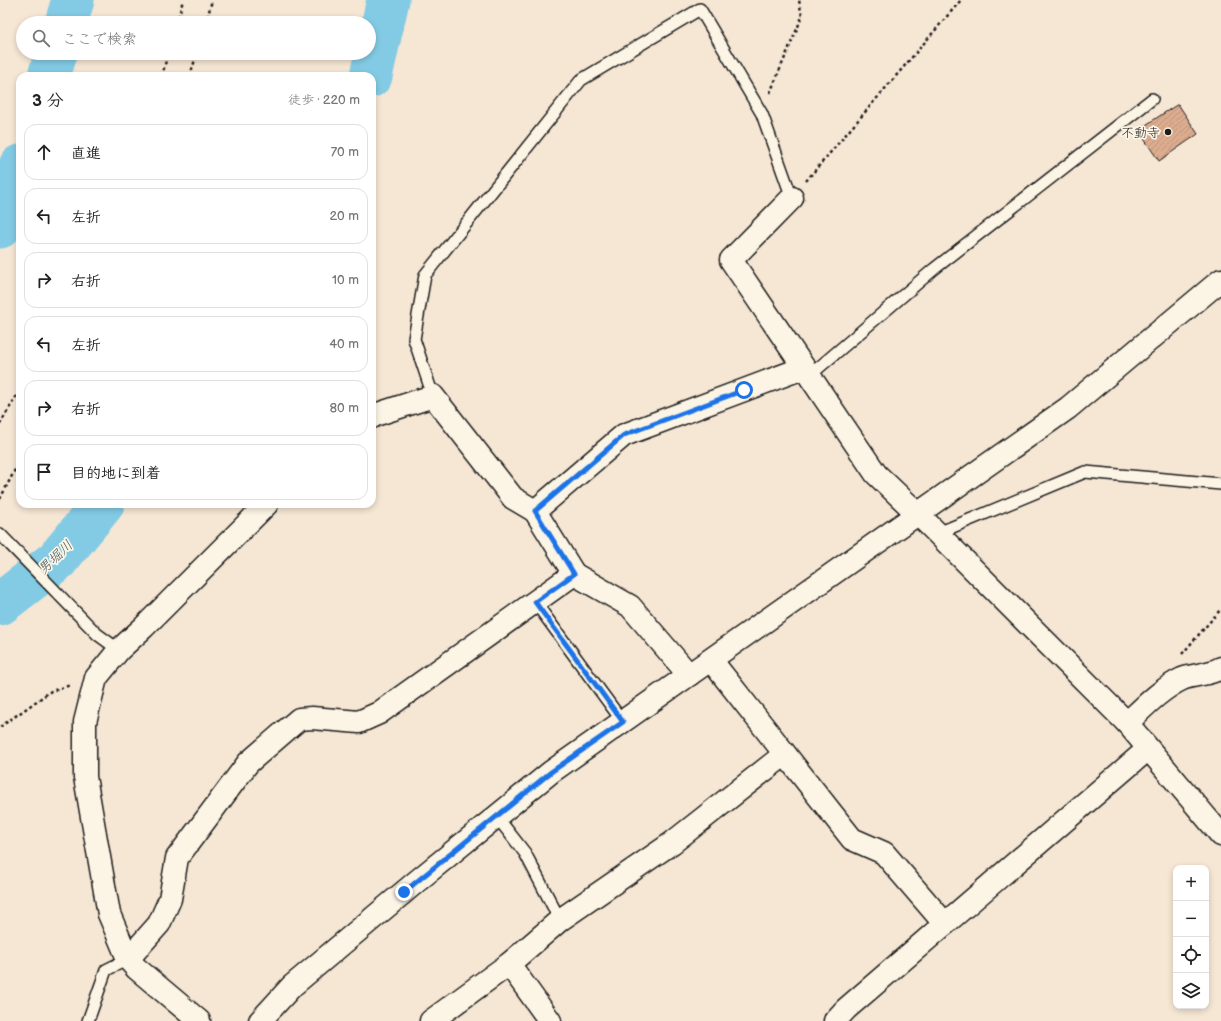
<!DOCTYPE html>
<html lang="ja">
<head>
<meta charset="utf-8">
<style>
	:root { --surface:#fff; --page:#f6f6f6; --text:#222; --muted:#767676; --line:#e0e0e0 }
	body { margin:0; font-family:"Balsamiq Sans","Klee One",sans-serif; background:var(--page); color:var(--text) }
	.controls { position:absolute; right:12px; bottom:12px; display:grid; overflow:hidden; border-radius:8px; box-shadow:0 2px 6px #0003 }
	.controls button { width:36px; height:36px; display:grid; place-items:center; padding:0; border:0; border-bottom:1px solid var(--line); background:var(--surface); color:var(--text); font:20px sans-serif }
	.stop { position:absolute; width:12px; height:12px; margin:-9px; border:3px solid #1a73e8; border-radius:50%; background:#fff }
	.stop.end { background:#1a73e8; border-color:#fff; box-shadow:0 1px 4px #0008 }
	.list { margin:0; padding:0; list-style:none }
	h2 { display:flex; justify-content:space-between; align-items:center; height:52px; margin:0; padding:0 16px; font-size:17px }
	h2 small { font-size:13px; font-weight:400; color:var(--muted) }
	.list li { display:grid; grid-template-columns:26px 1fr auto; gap:12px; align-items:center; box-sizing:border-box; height:56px; margin:0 8px 8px; padding:0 8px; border:1px solid var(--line); border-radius:12px }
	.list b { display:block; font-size:15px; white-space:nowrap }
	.list em { font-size:13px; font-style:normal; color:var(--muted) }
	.icon { flex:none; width:22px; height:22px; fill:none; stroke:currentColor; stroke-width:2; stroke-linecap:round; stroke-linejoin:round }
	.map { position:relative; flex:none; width:1221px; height:1021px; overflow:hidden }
	.search { position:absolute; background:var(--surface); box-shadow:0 2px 6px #0003; left:16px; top:16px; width:360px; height:44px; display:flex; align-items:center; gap:10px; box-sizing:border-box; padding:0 14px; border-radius:22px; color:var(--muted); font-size:15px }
	.panel { position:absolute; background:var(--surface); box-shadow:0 2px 6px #0003; left:16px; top:72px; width:360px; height:436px; border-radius:12px }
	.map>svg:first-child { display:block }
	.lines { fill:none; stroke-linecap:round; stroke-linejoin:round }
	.river { stroke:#83cbe4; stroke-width:43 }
	.building { fill:url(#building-hatch); stroke:#1c1c1c }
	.service-casing { stroke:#1c1c1c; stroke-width:14 }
	.minor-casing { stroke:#1c1c1c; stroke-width:25 }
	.tertiary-casing { stroke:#1c1c1c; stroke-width:25 }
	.path { stroke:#1c1c1c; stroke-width:2.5; stroke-dasharray:3 3; stroke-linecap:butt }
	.service { stroke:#fcf5e5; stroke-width:11 }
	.minor { stroke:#fcf5e5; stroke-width:22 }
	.tertiary { stroke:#fcf5e5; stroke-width:22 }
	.route { stroke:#1a73e8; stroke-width:5 }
	.poi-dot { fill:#1c1c1c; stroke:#fcf5e5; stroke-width:1.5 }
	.labels { text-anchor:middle; stroke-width:3.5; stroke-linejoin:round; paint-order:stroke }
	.poi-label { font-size:13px; fill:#1c1c1c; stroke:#fcf5e5; text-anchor:end }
	.water-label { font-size:14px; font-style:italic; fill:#405962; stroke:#fcf5e5 }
</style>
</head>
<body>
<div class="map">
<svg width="1221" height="1021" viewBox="0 0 1221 1021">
	<defs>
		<pattern id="building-hatch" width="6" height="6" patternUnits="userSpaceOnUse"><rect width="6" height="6" fill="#ddac8f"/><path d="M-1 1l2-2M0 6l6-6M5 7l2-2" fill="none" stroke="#bd937b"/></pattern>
	</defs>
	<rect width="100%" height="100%" fill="#f6e6d4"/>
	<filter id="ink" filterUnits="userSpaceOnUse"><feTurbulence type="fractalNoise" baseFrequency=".025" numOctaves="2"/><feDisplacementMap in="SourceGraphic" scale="8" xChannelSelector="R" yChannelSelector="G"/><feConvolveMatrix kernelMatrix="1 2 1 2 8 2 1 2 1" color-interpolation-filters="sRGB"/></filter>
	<g filter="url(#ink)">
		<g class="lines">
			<g class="river">
				<polyline points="66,23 73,0"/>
				<polyline points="49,76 56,53"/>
				<polyline points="371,76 388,0"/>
				<polyline points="0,227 20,166"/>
				<polyline points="0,604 57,560 103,504"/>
			</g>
		</g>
		<polygon class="building" points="1178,104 1198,134 1159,161 1138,130"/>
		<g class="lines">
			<g class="service-casing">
				<g id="service">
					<polyline points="809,376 934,269 1152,99"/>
					<polyline points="433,396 414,339 425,275 581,80 700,9 762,114 792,198"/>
					<polyline points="938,533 1085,472 1221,484"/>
					<polyline points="0,534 97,634 119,650"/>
					<polyline points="535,602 623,722"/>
					<polyline points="497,817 525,853 560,920"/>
					<polyline points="88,1021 106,970 128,959"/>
				</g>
			</g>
			<g class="minor-casing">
				<g id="minor">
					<polyline points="792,198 731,260 876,474 918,514 1127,723 1221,835"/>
					<polyline points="372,417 375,415 433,396 513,498 535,511"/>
					<polyline points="574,574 630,606 689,675"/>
					<polyline points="711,660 852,839 884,853 945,924"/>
					<path d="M 1127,723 C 1144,707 1161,689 1182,679 C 1195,674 1209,675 1221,668"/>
					<polyline points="128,959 159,924 170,899 177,858 248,763 299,719 312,718 359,722 379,713 574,574 535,511 624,435 803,368"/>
					<polyline points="509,964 550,1021"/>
					<polyline points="199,1021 136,968 128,959 109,914 85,777 85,722 96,678 119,650 144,627 267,504"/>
					<polyline points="431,1021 509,964 560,920 672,843 785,754"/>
					<polyline points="835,1021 846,1009 1148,749"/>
				</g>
			</g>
			<g class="tertiary-casing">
				<polyline id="tertiary" points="260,1021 292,986 416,882 551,772 1068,408 1221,280"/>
			</g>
			<g class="path">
				<polyline points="177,23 183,0"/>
				<polyline points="206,23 212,0"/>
				<polyline points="162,76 168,53"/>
				<polyline points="190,76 197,53"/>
				<polyline points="770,93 802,17 799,0"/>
				<polyline points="806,181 961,0"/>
				<polyline points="0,424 20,390"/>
				<polyline points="0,499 20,460"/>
				<polyline points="1182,654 1221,609"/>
				<polyline points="0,727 51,691 71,685"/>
			</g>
			<use href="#service" class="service"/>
			<use href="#minor" class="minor"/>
			<use href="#tertiary" class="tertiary"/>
		</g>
	</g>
	<g class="lines" filter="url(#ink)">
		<polyline class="route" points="404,892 551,772 623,722 535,602 574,574 535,511 624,435 744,390"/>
	</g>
	<circle class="poi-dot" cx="1168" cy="132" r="4"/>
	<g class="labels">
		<g class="poi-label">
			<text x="1160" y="137">不動寺</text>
		</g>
		<g class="water-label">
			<text transform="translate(55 557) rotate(-44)" y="5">男堀川</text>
		</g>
	</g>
</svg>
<div class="controls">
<button>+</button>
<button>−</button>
<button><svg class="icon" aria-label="locate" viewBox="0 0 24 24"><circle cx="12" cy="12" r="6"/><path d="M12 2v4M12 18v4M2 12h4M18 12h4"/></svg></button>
<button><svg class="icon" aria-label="layers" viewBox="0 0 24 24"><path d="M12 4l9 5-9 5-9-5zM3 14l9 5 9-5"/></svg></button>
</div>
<div class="stop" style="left:744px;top:390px"></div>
<div class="stop end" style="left:404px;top:892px"></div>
<div class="search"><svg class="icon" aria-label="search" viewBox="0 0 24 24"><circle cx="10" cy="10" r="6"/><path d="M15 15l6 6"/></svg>ここで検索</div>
<section class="panel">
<h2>3 分<small>徒歩 · 220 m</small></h2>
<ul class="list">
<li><svg class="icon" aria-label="ahead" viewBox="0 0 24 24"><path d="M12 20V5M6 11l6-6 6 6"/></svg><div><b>直進</b></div><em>70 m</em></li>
<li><svg class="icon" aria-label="left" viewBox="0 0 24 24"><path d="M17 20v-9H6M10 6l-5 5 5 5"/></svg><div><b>左折</b></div><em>20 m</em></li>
<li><svg class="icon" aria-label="right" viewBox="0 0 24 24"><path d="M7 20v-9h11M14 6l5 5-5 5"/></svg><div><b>右折</b></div><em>10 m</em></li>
<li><svg class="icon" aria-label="left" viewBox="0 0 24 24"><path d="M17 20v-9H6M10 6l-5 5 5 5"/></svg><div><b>左折</b></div><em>40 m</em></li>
<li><svg class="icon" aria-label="right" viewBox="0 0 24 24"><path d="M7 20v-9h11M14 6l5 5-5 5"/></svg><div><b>右折</b></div><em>80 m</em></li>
<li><svg class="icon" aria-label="arrive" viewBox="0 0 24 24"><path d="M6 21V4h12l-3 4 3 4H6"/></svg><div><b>目的地に到着</b></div></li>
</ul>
</section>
</div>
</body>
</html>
